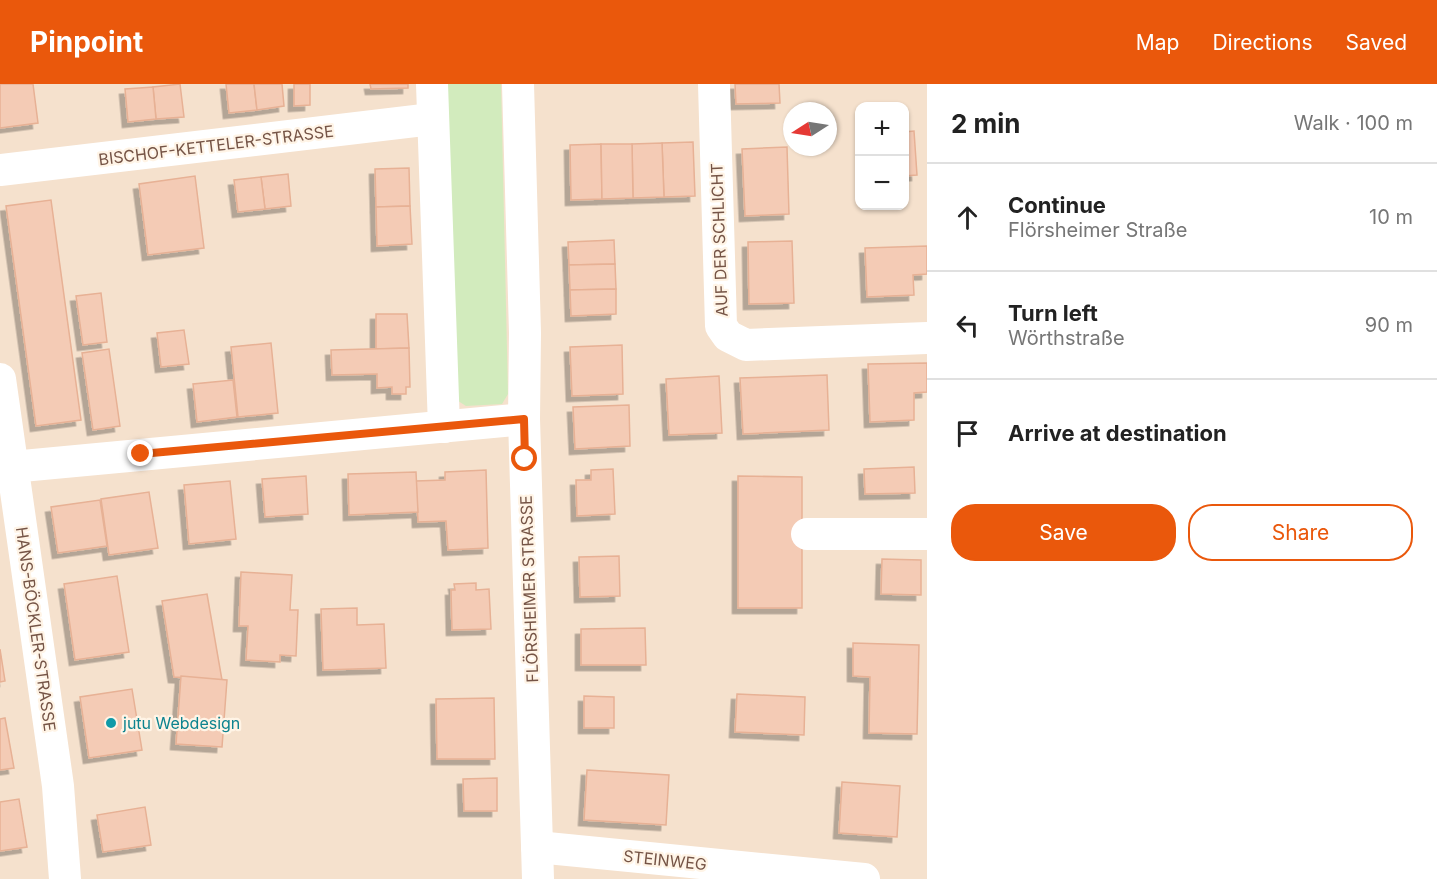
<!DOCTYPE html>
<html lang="en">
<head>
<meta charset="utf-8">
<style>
	:root { --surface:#fff; --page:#f2f2f2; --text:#222; --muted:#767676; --line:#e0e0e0; --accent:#ea580c }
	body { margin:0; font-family:Inter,sans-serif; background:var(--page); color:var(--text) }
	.controls { position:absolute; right:18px; top:18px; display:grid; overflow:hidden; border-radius:12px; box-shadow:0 2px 4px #0004 }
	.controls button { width:54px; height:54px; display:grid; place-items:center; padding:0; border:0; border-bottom:2px solid var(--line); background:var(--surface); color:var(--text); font:30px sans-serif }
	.compass { position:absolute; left:783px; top:18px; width:54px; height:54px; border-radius:50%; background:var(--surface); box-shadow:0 2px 4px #0004; rotate:258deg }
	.stop { position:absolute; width:18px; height:18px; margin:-14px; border:4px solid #ea580c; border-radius:50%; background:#fff }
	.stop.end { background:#ea580c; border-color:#fff; box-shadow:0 2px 6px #0008 }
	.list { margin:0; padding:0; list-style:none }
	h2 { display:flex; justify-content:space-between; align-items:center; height:78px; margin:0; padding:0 24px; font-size:26px }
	h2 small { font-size:20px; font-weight:400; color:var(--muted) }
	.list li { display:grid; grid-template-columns:39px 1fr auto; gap:18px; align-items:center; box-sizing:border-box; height:108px; padding:0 24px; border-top:2px solid var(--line) }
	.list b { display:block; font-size:22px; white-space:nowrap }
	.list p { margin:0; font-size:20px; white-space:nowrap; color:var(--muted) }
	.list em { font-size:20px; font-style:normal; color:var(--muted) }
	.actions { display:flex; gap:12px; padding:18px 24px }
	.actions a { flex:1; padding:14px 0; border:2px solid var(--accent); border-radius:24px; text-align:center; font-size:21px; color:var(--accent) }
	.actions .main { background:var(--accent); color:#fff }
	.icon { flex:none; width:33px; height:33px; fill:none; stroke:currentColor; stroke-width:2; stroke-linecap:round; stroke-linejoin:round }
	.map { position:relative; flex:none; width:927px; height:795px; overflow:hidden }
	header { display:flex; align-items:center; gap:36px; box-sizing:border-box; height:84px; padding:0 30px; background:var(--accent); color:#fff }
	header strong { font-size:28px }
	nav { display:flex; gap:33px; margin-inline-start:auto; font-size:21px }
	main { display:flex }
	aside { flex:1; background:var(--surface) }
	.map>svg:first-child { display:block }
	.residential { fill:#f5e1cd; fill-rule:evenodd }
	.green { fill:#d2ebbd }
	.building { fill:#f4cbb5; stroke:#e7b195; stroke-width:1.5; filter:url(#shadow) }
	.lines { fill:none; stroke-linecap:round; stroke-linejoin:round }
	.minor { stroke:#fff; stroke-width:32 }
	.route { stroke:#ea580c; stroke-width:8 }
	.culture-dot { fill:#0f9aa8; stroke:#fff4e6; stroke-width:2 }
	.labels { text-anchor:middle; stroke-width:4.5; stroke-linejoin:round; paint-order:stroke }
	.street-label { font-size:16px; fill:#755446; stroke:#fff4e6 }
	.culture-label { font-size:16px; fill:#0d838f; stroke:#fff4e6; text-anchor:start }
</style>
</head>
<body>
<header>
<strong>Pinpoint</strong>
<nav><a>Map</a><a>Directions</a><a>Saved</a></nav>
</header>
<main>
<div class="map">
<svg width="927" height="795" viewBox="0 0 927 795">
	<defs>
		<filter id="shadow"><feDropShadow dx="-5.5" dy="5.5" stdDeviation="0" flood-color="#0004"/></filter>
	</defs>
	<rect width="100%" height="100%" fill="#fdf0df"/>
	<path class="residential" d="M 0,0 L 927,0 L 927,795 L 0,795 ZM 860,22 L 904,22 L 904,122 L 860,122 ZM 792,27 L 828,27 L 828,63 L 792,63 Z"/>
	<polygon class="green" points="445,0 501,0 508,310 502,320 466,322 455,315"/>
	<g class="building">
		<polygon points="0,0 33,0 38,39 0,44"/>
		<polygon points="180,0 184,33 156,35 153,3"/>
		<polygon points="226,0 254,0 257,26 229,29"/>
		<polygon points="254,0 282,0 284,22 257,26"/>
		<polygon points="294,0 310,0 310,21 294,22"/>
		<polygon points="370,0 408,0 408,4 371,5"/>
		<polygon points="735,0 779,0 780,19 736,20"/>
		<polygon points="153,3 156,35 128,38 125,5"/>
		<polygon points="914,47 917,91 904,92 904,48"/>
		<polygon points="693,58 695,112 664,113 662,59"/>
		<polygon points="662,59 664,113 633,114 632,60"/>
		<polygon points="601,60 602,115 571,116 570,61"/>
		<polygon points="601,60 632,60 633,114 602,115"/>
		<polygon points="787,63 789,130 745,132 742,65"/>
		<polygon points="409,84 410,122 376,123 375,85"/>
		<polygon points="288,90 291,122 265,125 261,93"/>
		<polygon points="195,92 204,164 148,171 139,100"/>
		<polygon points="261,93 265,125 238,128 234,96"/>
		<polygon points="51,116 81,336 36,342 6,122"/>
		<polygon points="410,122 412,160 377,162 376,123"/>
		<polygon points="614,156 615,180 569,181 568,158"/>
		<polygon points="792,157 794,219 749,220 748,158"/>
		<polygon points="927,162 927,190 913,191 914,211 867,213 865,164"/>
		<polygon points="615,180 616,205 570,206 569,181"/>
		<polygon points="616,205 616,230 571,232 570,206"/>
		<polygon points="101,209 107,258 83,261 76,212"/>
		<polygon points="376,230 407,230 409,264 376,265"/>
		<polygon points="184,246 189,280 161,283 157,249"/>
		<polygon points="271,259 278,329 238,333 231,263"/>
		<polygon points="622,261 623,310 572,312 570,263"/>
		<polygon points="409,264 410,303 406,303 406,310 392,310 392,303 377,304 377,290 332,291 331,266"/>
		<polygon points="109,265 120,342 93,346 82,269"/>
		<polygon points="927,279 927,308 914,309 914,336 870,338 868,280"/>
		<polygon points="827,291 829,346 743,350 740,294"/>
		<polygon points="719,292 722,349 669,351 666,295"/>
		<polygon points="233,296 237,333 197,338 193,300"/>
		<polygon points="629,321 630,362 575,365 573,323"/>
		<polygon points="914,383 915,409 865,410 864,385"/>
		<polygon points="613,385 615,430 577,432 576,396 591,396 591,386"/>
		<polygon points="486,386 488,464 448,466 446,437 418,438 416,397 445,396 445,388"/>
		<polygon points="416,388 418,428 349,431 348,390"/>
		<polygon points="306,392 308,430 265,433 262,395"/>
		<polygon points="738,392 802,393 802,524 738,524"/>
		<polygon points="230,397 236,455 189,460 184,401"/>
		<polygon points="149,408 158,464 109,471 101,415"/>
		<polygon points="100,416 107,462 58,469 51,423"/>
		<polygon points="619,472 620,512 580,513 579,473"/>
		<polygon points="882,475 921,476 921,511 881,510"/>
		<polygon points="241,488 292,491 290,526 298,526 296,572 280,571 280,578 246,576 248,542 239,542"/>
		<polygon points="117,492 129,568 75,576 64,500"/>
		<polygon points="476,499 476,506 489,505 491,545 452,546 451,506 455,506 454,500"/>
		<polygon points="207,510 222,596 174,593 162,517"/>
		<polygon points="357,524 357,541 384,540 386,584 323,586 321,525"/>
		<polygon points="645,544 646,581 581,581 581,545"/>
		<polygon points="853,559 919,561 917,650 869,649 870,593 853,592"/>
		<polygon points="0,565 5,597 0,598"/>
		<polygon points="181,592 227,596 222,663 176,660"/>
		<polygon points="132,605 142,666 89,674 80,613"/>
		<polygon points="737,610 805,613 804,651 735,648"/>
		<polygon points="584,612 614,613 614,644 584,644"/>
		<polygon points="494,614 495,675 437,675 436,615"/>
		<polygon points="5,634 14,684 0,686 0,635"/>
		<polygon points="587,686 669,691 666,741 584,736"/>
		<polygon points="497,694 497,727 464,727 463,695"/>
		<polygon points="842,698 900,702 897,753 839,749"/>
		<polygon points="19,715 27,763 0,767 0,718"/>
		<polygon points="145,723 151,761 103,768 97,731"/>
	</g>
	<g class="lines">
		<g class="minor">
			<polyline points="432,0 444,343"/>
			<polyline points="518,0 525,249 524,335 538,795"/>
			<polyline points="714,0 721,242 728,252 746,261 927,254"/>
			<polyline points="0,86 432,35"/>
			<polyline points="0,295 58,702 65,795"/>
			<polyline points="0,384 524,335"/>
			<polyline points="807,450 927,450"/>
			<polyline points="537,763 864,795"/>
		</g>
	</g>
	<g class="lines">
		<polyline class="route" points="141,370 524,335 525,375"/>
	</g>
	<circle class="culture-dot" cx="111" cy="639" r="6"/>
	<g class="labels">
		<g class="street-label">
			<text transform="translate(216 61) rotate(-7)" y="6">BISCHOF-KETTELER-STRASSE</text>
			<text transform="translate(719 156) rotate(-92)" y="6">AUF DER SCHLICHT</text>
			<text transform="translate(529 505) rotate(-92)" y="6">FLÖRSHEIMER STRASSE</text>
			<text transform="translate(36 545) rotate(82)" y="6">HANS-BÖCKLER-STRASSE</text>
			<text transform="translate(665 776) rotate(6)" y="6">STEINWEG</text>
		</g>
		<g class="culture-label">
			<text x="123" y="645">jutu Webdesign</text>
		</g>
	</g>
</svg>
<div class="controls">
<button>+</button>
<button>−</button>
</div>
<svg class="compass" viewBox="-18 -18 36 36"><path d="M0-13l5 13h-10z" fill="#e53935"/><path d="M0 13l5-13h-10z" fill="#767676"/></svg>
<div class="stop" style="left:525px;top:375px"></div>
<div class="stop end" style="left:141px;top:370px"></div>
</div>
<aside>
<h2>2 min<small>Walk · 100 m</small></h2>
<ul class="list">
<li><svg class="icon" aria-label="ahead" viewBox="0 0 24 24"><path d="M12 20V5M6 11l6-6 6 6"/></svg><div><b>Continue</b><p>Flörsheimer Straße</p></div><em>10 m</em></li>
<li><svg class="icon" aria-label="left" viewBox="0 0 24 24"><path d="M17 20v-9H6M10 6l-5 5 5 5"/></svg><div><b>Turn left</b><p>Wörthstraße</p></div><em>90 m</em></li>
<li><svg class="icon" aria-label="arrive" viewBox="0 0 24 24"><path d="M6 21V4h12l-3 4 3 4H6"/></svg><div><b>Arrive at destination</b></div></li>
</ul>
<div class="actions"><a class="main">Save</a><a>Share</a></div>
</aside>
</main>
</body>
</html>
